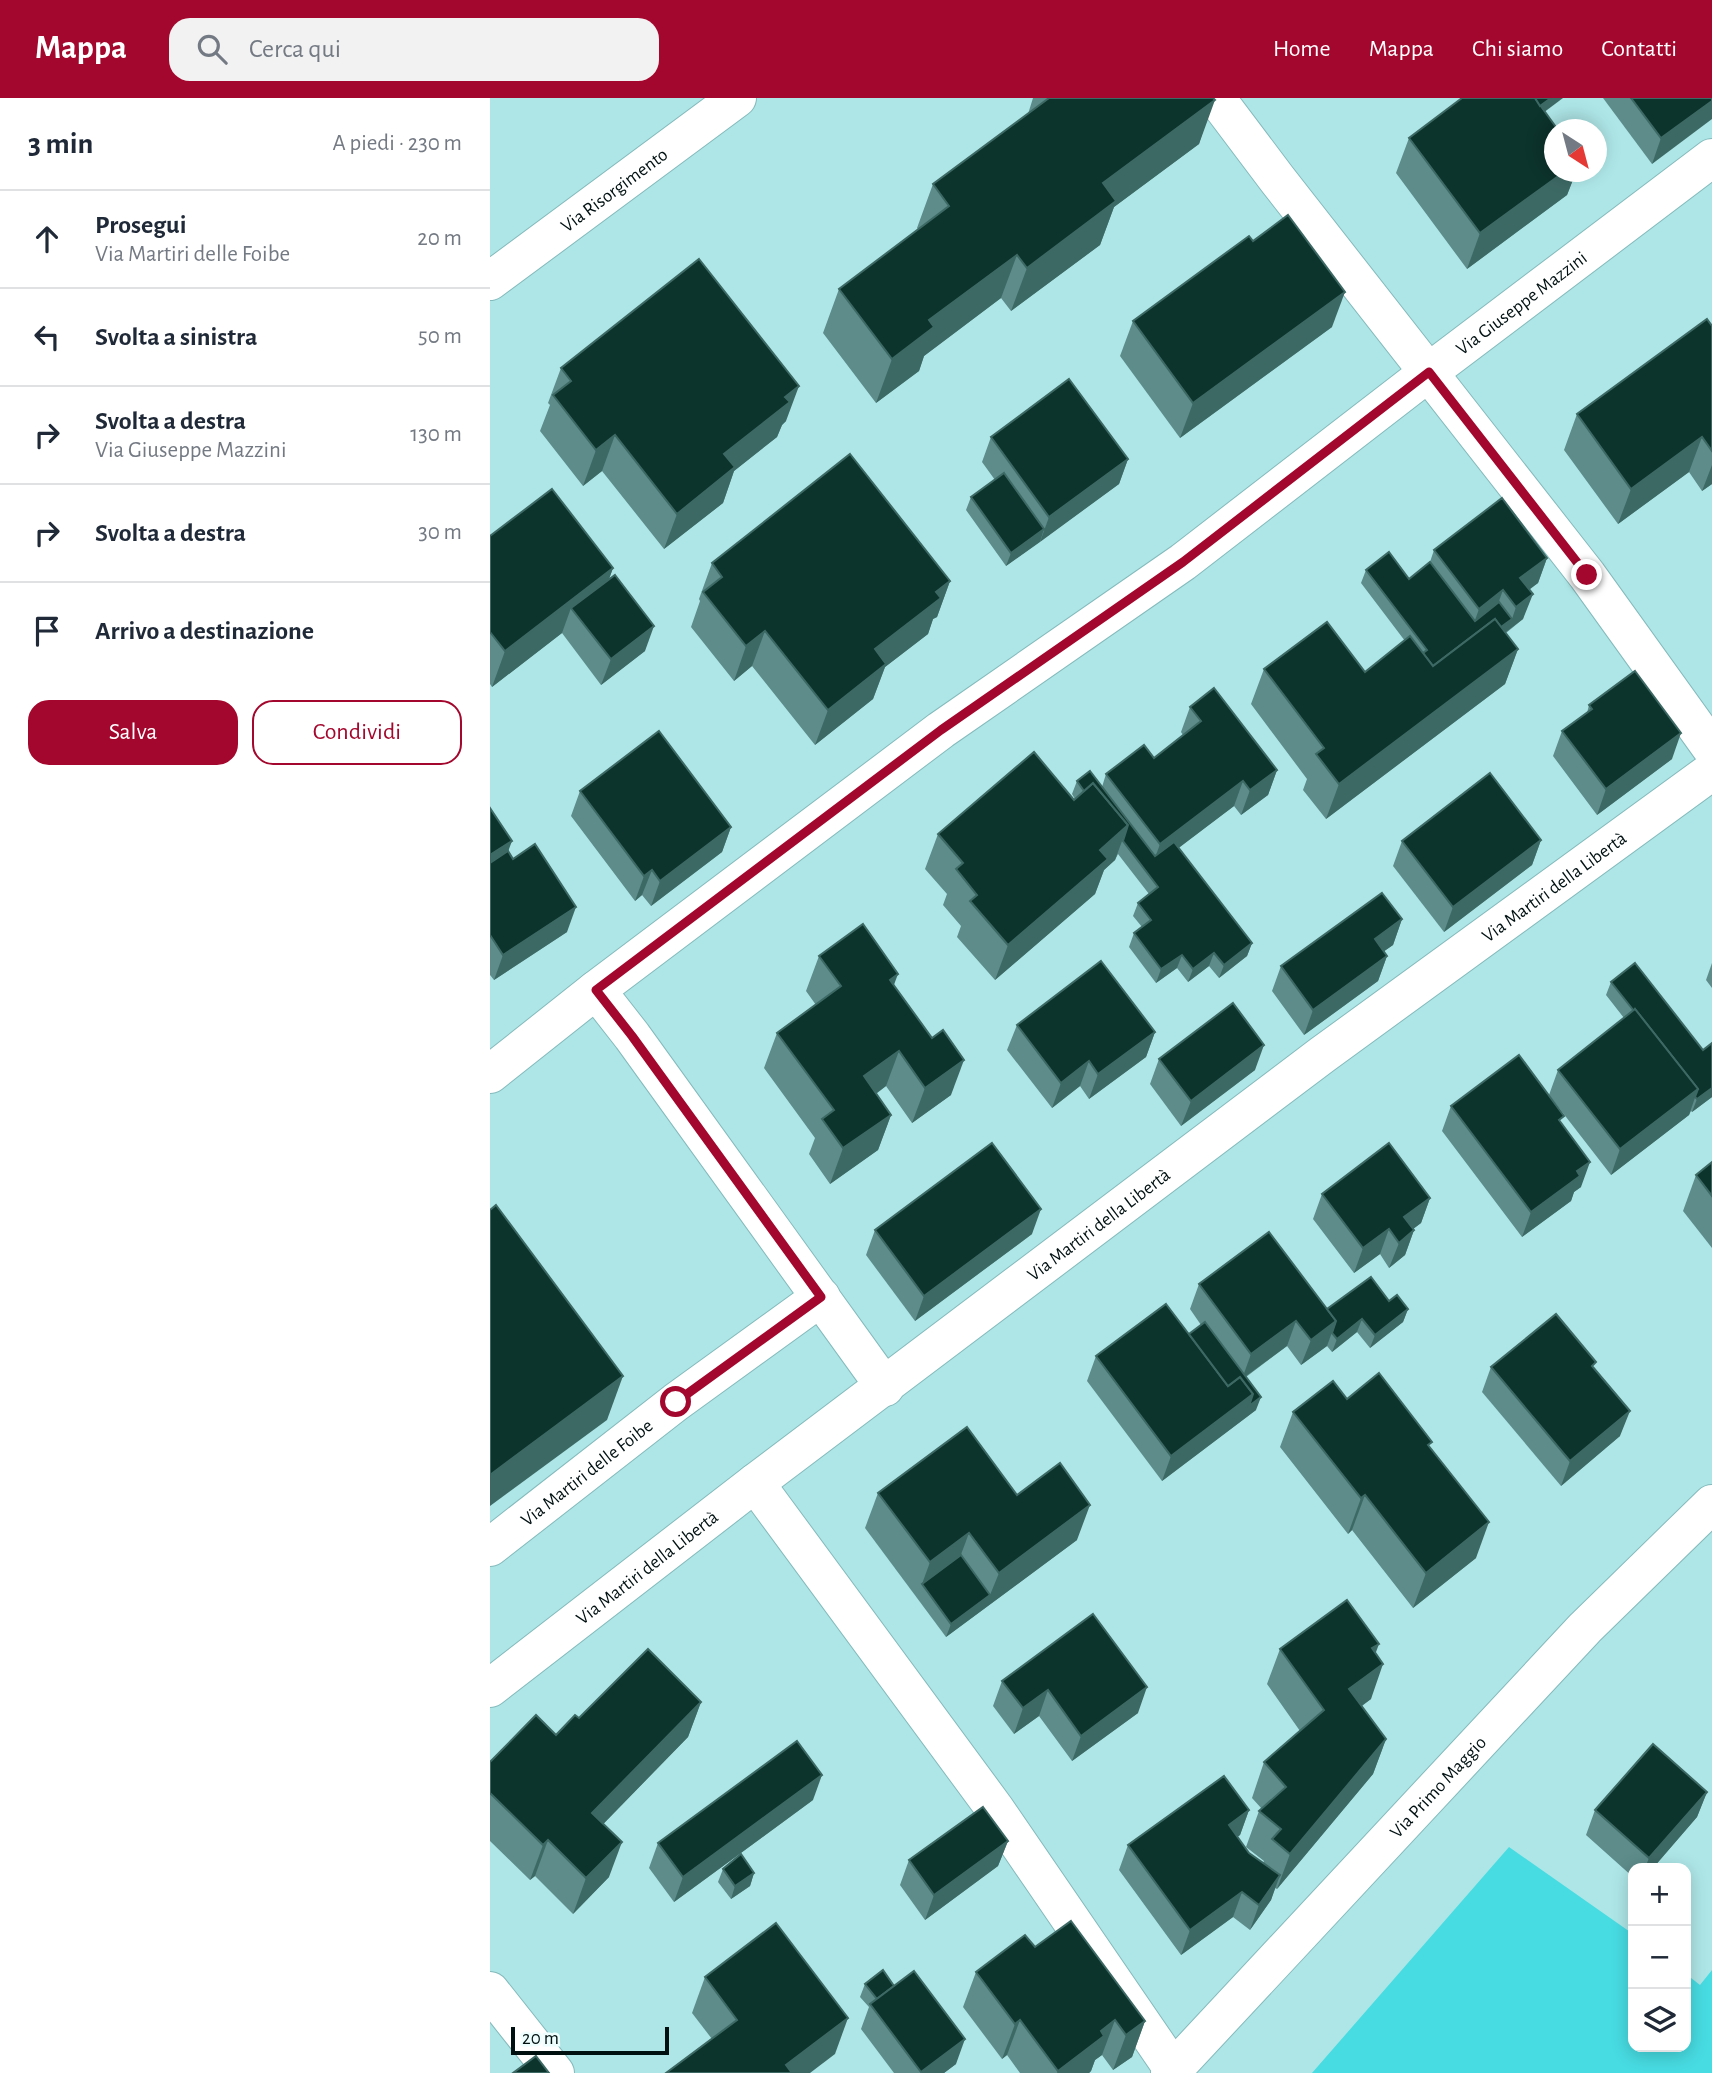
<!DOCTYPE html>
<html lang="it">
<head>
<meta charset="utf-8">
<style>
	:root { --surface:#fff; --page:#f2f2f3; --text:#1f2937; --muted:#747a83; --line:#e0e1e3; --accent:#a4072d }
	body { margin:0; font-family:"Alegreya Sans",sans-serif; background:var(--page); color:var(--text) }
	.controls { position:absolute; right:21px; bottom:21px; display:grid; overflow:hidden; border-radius:14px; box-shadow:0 4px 18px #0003 }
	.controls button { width:63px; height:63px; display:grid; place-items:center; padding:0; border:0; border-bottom:2px solid var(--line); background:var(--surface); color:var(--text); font:35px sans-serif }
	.compass { position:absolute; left:1054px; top:21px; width:63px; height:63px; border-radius:50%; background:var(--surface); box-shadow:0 4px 18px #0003; rotate:144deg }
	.scale { position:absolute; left:21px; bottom:18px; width:158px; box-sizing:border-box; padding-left:7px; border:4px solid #001011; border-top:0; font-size:19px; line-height:24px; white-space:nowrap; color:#001011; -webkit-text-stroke:5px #eefeff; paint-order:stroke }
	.stop { position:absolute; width:21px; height:21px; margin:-16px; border:5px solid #a4072d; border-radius:50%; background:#fff }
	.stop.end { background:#a4072d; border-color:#fff; box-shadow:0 2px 7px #0008 }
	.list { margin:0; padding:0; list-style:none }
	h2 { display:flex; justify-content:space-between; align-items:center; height:91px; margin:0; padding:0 28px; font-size:30px }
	h2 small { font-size:23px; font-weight:400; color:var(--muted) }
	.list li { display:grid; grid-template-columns:46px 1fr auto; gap:21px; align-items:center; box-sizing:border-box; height:98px; padding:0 28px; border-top:2px solid var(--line) }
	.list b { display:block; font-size:26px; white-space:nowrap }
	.list p { margin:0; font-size:23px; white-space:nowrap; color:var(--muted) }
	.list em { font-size:23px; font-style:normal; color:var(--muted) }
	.actions { display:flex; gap:14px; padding:21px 28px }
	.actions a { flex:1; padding:16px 0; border:2px solid var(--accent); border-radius:21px; text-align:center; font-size:24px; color:var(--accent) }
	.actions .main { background:var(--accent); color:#fff }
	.icon { flex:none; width:38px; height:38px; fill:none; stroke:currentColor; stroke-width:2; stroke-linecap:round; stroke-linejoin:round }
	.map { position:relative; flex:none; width:1222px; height:1975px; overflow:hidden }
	header { display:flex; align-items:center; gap:42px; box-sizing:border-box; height:98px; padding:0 35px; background:var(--accent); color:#fff }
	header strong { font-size:33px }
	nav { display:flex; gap:38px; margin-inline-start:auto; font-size:24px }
	.search { width:490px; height:63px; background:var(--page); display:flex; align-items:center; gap:18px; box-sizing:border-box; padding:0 24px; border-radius:21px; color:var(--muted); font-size:26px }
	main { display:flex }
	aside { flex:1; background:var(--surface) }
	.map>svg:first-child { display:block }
	.pitch { fill:#47dce2 }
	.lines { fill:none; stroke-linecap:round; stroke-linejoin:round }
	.minor-casing { stroke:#84babc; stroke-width:40 }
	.minor { stroke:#fff; stroke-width:38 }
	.wall { fill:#5d8c8a }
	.shaded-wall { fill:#3d6964 }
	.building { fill:#0c332c; stroke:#3d6964; stroke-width:2 }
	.route { stroke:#a4072d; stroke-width:9 }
	.labels { text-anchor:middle; stroke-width:7; stroke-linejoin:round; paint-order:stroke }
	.street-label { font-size:19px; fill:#001011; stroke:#eefeff }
</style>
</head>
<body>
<header>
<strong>Mappa</strong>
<div class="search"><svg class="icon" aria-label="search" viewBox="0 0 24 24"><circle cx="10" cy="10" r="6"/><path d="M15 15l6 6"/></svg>Cerca qui</div>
<nav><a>Home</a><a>Mappa</a><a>Chi siamo</a><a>Contatti</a></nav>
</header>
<main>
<aside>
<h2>3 min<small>A piedi · 230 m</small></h2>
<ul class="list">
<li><svg class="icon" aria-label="ahead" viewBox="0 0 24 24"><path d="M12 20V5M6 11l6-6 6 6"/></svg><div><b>Prosegui</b><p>Via Martiri delle Foibe</p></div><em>20 m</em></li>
<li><svg class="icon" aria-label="left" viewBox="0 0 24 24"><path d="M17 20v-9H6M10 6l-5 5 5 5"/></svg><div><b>Svolta a sinistra</b></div><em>50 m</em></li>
<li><svg class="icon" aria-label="right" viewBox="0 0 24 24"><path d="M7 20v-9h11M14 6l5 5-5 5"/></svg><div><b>Svolta a destra</b><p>Via Giuseppe Mazzini</p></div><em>130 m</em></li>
<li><svg class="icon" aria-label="right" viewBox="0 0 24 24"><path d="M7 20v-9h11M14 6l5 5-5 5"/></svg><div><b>Svolta a destra</b></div><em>30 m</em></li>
<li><svg class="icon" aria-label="arrive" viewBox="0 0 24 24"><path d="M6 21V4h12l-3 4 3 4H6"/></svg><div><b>Arrivo a destinazione</b></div></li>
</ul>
<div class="actions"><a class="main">Salva</a><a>Condividi</a></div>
</aside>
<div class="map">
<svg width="1222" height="1975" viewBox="0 0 1222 1975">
	<rect width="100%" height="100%" fill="#aee6e7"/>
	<polygon class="pitch" points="1019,1749 1143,1836 1143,1949 1196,1949 1196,1876 1210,1887 1222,1872 1222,1975 822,1975"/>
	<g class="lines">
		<g class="minor-casing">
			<g id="minor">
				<polyline points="726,0 787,81 1097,477 1222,651"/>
				<path id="s1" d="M 0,183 L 247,0"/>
				<polyline points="106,892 142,938 395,1289"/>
				<path id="s2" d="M 0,976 L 106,892 L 451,632 L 693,464 L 939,274 L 1222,60"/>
				<polyline points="265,1385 505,1711 683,1971"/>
				<path id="s3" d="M 0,1449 L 186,1304 L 331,1199"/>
				<path id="s4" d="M 0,1590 L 265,1385 L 832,957 L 1222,673"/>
				<polyline points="0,1893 65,1975"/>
				<path id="s5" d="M 680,1975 L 1095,1530 L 1222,1406"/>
			</g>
		</g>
		<use href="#minor" class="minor"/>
	</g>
	<g class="wall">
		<polygon points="543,0 723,0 709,46 624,109 610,147 521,213 511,200 434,258 429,273 386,305 333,235 349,191 428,131 427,130 443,86 538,16"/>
		<polygon points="1113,0 1222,0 1162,66"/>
		<polygon points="1055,14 1065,74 1086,74 1077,97 977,171 906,75 919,40"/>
		<polygon points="643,223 842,229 690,340 630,258"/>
		<polygon points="1222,228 1222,386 1212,393 1199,374 1128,426 1074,352 1087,316"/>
		<polygon points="71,270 296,323 292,327 287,339 244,373 233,405 174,451 112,373 93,388 50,333 60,307 58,305"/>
		<polygon points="501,339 638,361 629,386 516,468 476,412 481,399 505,382 492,364"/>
		<polygon points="0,438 123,470 119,481 155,553 111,587 72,535 2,589 0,586"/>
		<polygon points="944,452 1057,460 1048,485 1039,491 1033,521 1016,535 1028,551 1015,586 836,721 813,692 817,681 761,606 774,571 875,574 915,543 871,485 876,472 919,481 940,464"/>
		<polygon points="222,465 460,483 447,519 443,521 438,536 395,569 383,601 325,647 262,568 244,583 201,529 210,503 209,501"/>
		<polygon points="1099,607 1182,661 1107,717 1063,658 1072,633 1097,615"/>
		<polygon points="700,609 787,672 778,697 751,717 744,708 688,750 762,845 757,858 729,880 719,868 698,884 687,870 666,885 639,849 644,835 652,829 643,818 648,805 659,796 628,756 625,762 614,772 605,796 505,882 467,839 471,828 453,807 457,796 435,771 448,736 584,702 585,701 582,696 587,683 612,689 616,676 664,660 693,637 691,634"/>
		<polygon points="90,693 241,729 232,754 161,808 152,797 145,803 81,718"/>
		<polygon points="0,710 18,753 77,834 4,882 0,877"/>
		<polygon points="1051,742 1042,767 954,834 903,768 912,743"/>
		<polygon points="912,821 903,847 894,853 897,858 888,883 814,937 782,893 791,868"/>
		<polygon points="329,858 404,887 461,997 422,1025 396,988 386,996 401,1017 388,1052 340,1086 319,1056 325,1040 274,970 287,935 326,907 316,893"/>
		<polygon points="1222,865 1222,890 1216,882"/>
		<polygon points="1121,884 1213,952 1222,945 1222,999 1202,1014 1201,1013 1199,1017 1121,1077 1059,997 1068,972 1134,920 1116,897"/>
		<polygon points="527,927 665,934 656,959 599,1001 590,988 562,1010 517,952"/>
		<polygon points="669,961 765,972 691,1028 660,986"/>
		<polygon points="961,1008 1071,1025 1091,1089 1084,1094 1081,1103 1032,1139 952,1033"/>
		<polygon points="1222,1064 1222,1150 1193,1113 1206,1077"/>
		<polygon points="832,1096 940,1100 931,1125 923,1131 924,1132 915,1157 899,1170 890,1156 864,1175 823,1121"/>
		<polygon points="385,1132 542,1136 425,1223 376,1157"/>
		<polygon points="709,1186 837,1211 899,1203 918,1211 913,1224 880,1250 867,1234 842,1254 837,1248 811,1267 797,1248 756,1279 766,1312 672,1383 597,1283 606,1258 699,1236 711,1227 700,1211"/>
		<polygon points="1001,1269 1130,1338 1071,1388 992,1294"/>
		<polygon points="857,1301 940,1350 986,1460 923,1510 862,1432 858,1436 790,1349 803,1314"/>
		<polygon points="388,1395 527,1397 587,1442 456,1539 375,1430"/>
		<polygon points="603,1516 648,1615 582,1663 549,1618 524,1636 503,1608 512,1583"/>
		<polygon points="790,1551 885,1555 881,1601 872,1608 896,1641 883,1676 787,1791 785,1790 781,1802 760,1832 743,1819 691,1857 629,1772 638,1747 759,1712 750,1737 747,1739 759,1755 773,1765 774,1763 756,1749 769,1713 772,1711 762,1700 774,1664 810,1633 777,1586"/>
		<polygon points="211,1604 198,1639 113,1726 119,1779 83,1816 45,1778 40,1782 0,1743 0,1664 66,1637 89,1620"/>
		<polygon points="1217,1694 1207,1719 1163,1770 1143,1770 1143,1779 1096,1737 1105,1712"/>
		<polygon points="323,1702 184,1804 159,1770 168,1745"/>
		<polygon points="518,1743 508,1768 435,1822 410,1787 419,1762"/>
		<polygon points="233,1771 264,1775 260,1788 241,1801 228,1784"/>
		<polygon points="545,1849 655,1923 642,1959 623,1972 612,1957 605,1962 601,1973 599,1975 530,1975 517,1957 512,1961 473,1909 486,1874"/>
		<polygon points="215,1879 345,1956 222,1941 202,1915"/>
		<polygon points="375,1886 404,1888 466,1966 454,1975 404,1975 371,1931 379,1909 370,1899"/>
	</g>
	<g class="shaded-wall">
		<polygon points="1061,0 1073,0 1029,33 1034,20"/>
		<polygon points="725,2 709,46 624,109 610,147 521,213 537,170 613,85"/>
		<polygon points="1222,3 1222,21 1162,66 1171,40"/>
		<polygon points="1074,74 1086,74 1077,97 977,171 990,135"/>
		<polygon points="527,157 511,200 434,258 429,273 386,305 402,261 439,222"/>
		<polygon points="855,194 842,229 690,340 703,305"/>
		<polygon points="309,288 296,323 292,327 287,339 244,373 233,405 174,451 187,416 234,356 295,299"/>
		<polygon points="125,337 112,373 93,388 106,352"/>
		<polygon points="1212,339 1199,374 1128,426 1141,391"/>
		<polygon points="638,361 629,386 550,444 559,419"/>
		<polygon points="1222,367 1222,386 1212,393"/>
		<polygon points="554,431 550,444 516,468 521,455"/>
		<polygon points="1057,460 1048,485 1023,504 1030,480"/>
		<polygon points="123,470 110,506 81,510 72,535 2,589 15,553"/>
		<polygon points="460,483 447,519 443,521 438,536 395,569 383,601 325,647 338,612 385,551 446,494"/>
		<polygon points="1013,492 1004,517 980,536 989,511"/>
		<polygon points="1043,496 1033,521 995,550 995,540 1022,521 1026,509"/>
		<polygon points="164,528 155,553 111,587 121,561"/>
		<polygon points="275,533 262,568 244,583 256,548"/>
		<polygon points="1028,551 1015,586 836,721 849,686"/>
		<polygon points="1191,635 1182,661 1107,717 1116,691"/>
		<polygon points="787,672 778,697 751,717 760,692"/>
		<polygon points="753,683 744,708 661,771 670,746"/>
		<polygon points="638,727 625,762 614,772 605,796 505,882 518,847 610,752"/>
		<polygon points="241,729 232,754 161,808 170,783"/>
		<polygon points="1051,742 1042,767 954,834 963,809"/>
		<polygon points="22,743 9,778 0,784 0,757"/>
		<polygon points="162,772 152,797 145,803 154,778"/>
		<polygon points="86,809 77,834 4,882 13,857"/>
		<polygon points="912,821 903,847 876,866 885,841"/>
		<polygon points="762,845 757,858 729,880 734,867"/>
		<polygon points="724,855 719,868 698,884 703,871"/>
		<polygon points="692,857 687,870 666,885 671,871"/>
		<polygon points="897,858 888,883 814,937 823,912"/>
		<polygon points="408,876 395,911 400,882"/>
		<polygon points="665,934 656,959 599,1001 608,976"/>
		<polygon points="774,947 765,972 691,1028 701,1003"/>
		<polygon points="409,953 396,988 361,1014 374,978"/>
		<polygon points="474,962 461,997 422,1025 435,990"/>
		<polygon points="599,963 590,988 562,1010 571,985"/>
		<polygon points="1222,990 1222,999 1202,1014 1207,1001"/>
		<polygon points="1208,991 1199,1017 1121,1077 1130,1051"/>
		<polygon points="401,1017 388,1052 340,1086 353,1050"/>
		<polygon points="1100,1064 1091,1089 1084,1094 1081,1103 1032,1139 1041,1114 1087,1073"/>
		<polygon points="940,1100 931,1125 907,1143 914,1119"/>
		<polygon points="551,1111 542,1136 425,1223 434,1198"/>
		<polygon points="899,1131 890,1156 864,1175 873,1150"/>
		<polygon points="924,1132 915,1157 899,1170 909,1145"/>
		<polygon points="918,1211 913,1224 880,1250 885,1237"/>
		<polygon points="872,1221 867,1234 842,1254 847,1241"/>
		<polygon points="806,1223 797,1248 752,1281 761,1256"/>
		<polygon points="846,1223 837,1248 811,1267 821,1242"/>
		<polygon points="133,1278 117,1322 0,1408 0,1377"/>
		<polygon points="763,1296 771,1299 766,1312 672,1383 681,1358"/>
		<polygon points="1140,1313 1130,1338 1071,1388 1080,1363"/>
		<polygon points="875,1397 862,1432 858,1436 871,1400"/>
		<polygon points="600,1407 587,1442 456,1539 461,1526 500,1497 509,1475"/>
		<polygon points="999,1424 986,1460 923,1510 936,1475"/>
		<polygon points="479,1435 466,1470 432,1486 440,1464"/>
		<polygon points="889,1546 877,1578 893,1566 881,1601 846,1626 859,1591 882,1550"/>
		<polygon points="657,1589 648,1615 582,1663 591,1638"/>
		<polygon points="558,1592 549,1618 524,1636 533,1610"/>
		<polygon points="211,1604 198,1639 89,1751 102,1715"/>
		<polygon points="896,1641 883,1676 787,1791 800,1756"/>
		<polygon points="332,1677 323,1702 184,1804 193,1779"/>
		<polygon points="1217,1694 1207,1719 1163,1770 1155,1770 1159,1760"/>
		<polygon points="759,1712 750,1737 729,1752 739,1727"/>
		<polygon points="58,1742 45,1778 40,1782 53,1747"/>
		<polygon points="518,1743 508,1768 435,1822 444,1797"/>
		<polygon points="132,1744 119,1779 83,1816 96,1780"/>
		<polygon points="264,1775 260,1788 241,1801 245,1788"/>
		<polygon points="790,1777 781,1802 760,1832 769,1807"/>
		<polygon points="752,1794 743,1819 691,1857 700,1832"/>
		<polygon points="358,1920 345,1956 320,1975 294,1975 296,1967"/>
		<polygon points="530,1922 517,1957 512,1961 525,1926"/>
		<polygon points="625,1922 612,1957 605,1962 601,1973 599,1975 567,1975 568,1973 611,1933"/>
		<polygon points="655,1923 642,1959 623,1972 636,1937"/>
		<polygon points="475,1941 466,1966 454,1975 431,1975"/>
	</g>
	<g class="building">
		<polygon points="559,0 723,0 725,2 613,85 626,103 537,170 527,157 439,222 444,229 402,261 349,191 459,108 443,86"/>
		<polygon points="972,0 1045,0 1068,32 1065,32 1065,74 1074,74 990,135 919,40"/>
		<polygon points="1045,0 1061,0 1050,8"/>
		<polygon points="1141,0 1222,0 1222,3 1171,40"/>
		<polygon points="798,117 855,194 703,305 643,223 759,138 763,143"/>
		<polygon points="209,161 309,288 295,299 300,304 234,356 245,369 187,416 125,337 106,352 63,297 81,283 71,270"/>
		<polygon points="1217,221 1222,228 1222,353 1212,339 1141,391 1087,316"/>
		<polygon points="579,281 638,361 559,419 501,339"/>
		<polygon points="360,356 460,483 446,494 451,500 385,551 396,566 338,612 275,533 256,548 213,494 232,479 222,465"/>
		<polygon points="514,375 554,431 521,455 481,399"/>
		<polygon points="62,391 123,470 15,553 0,534 0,438"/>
		<polygon points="1012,400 1057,460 1030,480 1043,496 1026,509 1013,492 989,511 944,452"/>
		<polygon points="899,454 919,481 940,464 985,523 1009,504 1022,521 1011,529 1005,521 943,568 933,555 937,552 876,472"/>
		<polygon points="125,477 164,528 121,561 81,510"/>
		<polygon points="1005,521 1028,551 849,686 826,656 834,650 774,571 837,524 875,574 920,538 943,568"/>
		<polygon points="1145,573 1191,635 1116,691 1072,633 1102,611 1099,607"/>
		<polygon points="724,590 787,672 760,692 753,683 670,746 616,676 654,647 664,660 711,623 700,609"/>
		<polygon points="169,633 241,729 170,783 162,772 154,778 90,693"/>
		<polygon points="544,654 584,702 603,685 638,727 610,752 618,761 518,847 480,803 487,797 466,771 473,765 448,736"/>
		<polygon points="600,673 665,758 684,744 762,845 734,867 724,855 703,871 692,857 671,871 644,835 661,822 648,805 668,789 633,743 638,727 603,685 594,693 587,683"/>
		<polygon points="1000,675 1051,742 963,809 912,743"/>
		<polygon points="0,710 22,743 0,757"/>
		<polygon points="45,746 86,809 13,857 0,837 0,765 18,753 23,761"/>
		<polygon points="892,795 912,821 885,841 897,858 823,912 791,868"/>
		<polygon points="373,826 408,876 400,882 442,940 453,932 474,962 435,990 409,953 374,978 401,1017 353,1050 332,1021 344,1012 287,935 351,888 329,858"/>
		<polygon points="611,863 665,934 608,976 599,963 571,985 527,927"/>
		<polygon points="1145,865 1213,952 1222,945 1222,990 1207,1001 1205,999 1208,991 1145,911 1144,913 1121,884"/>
		<polygon points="743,905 774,947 701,1003 669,961"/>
		<polygon points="1145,911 1208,991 1130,1051 1068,972"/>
		<polygon points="1029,957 1074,1018 1069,1022 1100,1064 1087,1073 1090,1078 1041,1114 961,1008"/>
		<polygon points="502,1045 551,1111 434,1198 385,1132"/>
		<polygon points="899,1045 940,1100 914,1119 924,1132 909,1145 899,1131 873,1150 832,1096"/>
		<polygon points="1222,1064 1222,1098 1206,1077"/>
		<polygon points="6,1107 133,1278 0,1377 0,1112"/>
		<polygon points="779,1134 846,1223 821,1242 806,1223 761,1256 709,1186"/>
		<polygon points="881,1179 899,1203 907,1197 918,1211 885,1237 872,1221 847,1241 842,1235 846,1223 837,1211"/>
		<polygon points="676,1206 738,1288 750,1279 763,1296 681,1358 606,1258"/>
		<polygon points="1066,1216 1106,1264 1102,1268 1140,1313 1080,1363 1001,1269"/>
		<polygon points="715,1224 771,1299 759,1308 763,1296 750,1279 738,1288 699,1236"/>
		<polygon points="889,1275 942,1344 938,1347 999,1424 936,1475 875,1397 871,1400 803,1314 843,1283 857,1301"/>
		<polygon points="477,1329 527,1397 570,1365 600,1407 509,1475 479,1435 440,1464 388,1395"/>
		<polygon points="471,1457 500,1497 461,1526 432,1486"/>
		<polygon points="857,1502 889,1546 882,1550 893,1566 859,1591 896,1641 800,1756 782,1741 791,1731 769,1713 796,1689 774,1664 834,1612 790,1551"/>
		<polygon points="603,1516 657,1589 591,1638 558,1592 533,1610 512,1583"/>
		<polygon points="158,1551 211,1604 102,1715 132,1744 96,1780 58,1742 53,1747 0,1695 0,1664 46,1617 66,1637 85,1617 89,1620"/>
		<polygon points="307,1643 332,1677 193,1779 168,1745"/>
		<polygon points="1163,1646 1217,1694 1159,1760 1105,1712"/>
		<polygon points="734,1678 759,1712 739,1727 759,1755 790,1777 769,1807 752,1794 700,1832 638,1747"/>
		<polygon points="493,1709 518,1743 444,1797 419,1762"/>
		<polygon points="251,1756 264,1775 245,1788 233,1771"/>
		<polygon points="581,1823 655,1923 636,1937 625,1922 611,1933 614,1938 568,1973 530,1922 525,1926 486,1874 535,1837 545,1849"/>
		<polygon points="286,1825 358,1920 296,1967 302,1975 176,1975 247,1922 215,1879"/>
		<polygon points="393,1872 404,1888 387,1901 375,1886"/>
		<polygon points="424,1873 475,1941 431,1974 380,1906"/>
		<polygon points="46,1958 59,1975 23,1975"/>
	</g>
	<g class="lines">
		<polyline class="route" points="186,1304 331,1199 142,938 106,892 451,632 693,464 939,274 1097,477"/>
	</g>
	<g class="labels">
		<g class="street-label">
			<text dy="7" stroke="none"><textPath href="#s1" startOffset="154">Via Risorgimento</textPath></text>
			<text dy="7" stroke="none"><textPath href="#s2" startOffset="1288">Via Giuseppe Mazzini</textPath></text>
			<text dy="7" stroke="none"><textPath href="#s4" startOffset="1332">Via Martiri della Libertà</textPath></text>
			<text dy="7" stroke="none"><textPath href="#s4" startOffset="765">Via Martiri della Libertà</textPath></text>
			<text dy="7" stroke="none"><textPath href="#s3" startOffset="122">Via Martiri delle Foibe</textPath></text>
			<text dy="7" stroke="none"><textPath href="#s4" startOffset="198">Via Martiri della Libertà</textPath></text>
			<text dy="7" stroke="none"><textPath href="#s5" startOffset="392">Via Primo Maggio</textPath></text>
		</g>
	</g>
</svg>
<div class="controls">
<button>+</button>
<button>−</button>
<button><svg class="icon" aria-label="layers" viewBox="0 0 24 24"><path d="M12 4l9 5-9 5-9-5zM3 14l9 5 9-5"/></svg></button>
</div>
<svg class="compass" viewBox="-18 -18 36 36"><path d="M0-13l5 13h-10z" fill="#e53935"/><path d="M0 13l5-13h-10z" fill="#747a83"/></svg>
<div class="scale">20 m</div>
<div class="stop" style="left:186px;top:1304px"></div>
<div class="stop end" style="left:1097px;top:477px"></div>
</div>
</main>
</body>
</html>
